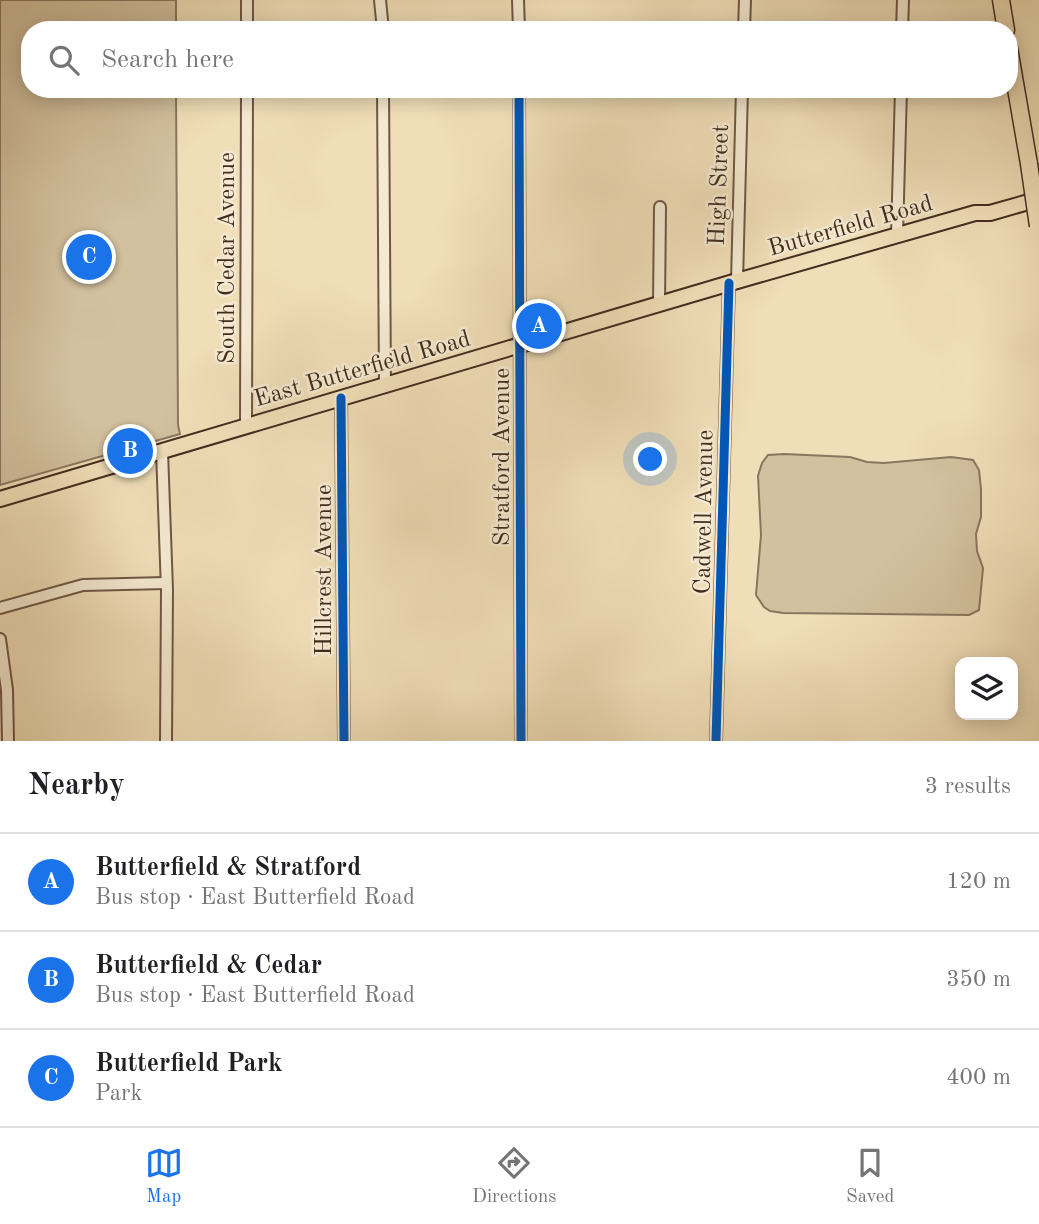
<!DOCTYPE html>
<html lang="en">
<head>
<meta charset="utf-8">
<style>
	:root { --surface:#fff; --page:#f6f6f6; --text:#202124; --muted:#757577; --line:#e0e0e0; --accent:#1a73e8 }
	body { margin:0; font-family:"Old Standard TT",serif; background:var(--page); color:var(--text) }
	.controls { position:absolute; right:21px; bottom:21px; display:grid; overflow:hidden; border-radius:14px; box-shadow:0 4px 18px #0003 }
	.controls button { width:63px; height:63px; display:grid; place-items:center; padding:0; border:0; border-bottom:2px solid var(--line); background:var(--surface); color:var(--text); font:35px sans-serif }
	.you { position:absolute; left:651px; top:460px; width:24px; height:24px; margin:-18px; border:5px solid #fff; border-radius:50%; background:#1a73e8; box-shadow:0 0 0 10px #1a73e833 }
	.badge { display:grid; place-items:center; width:46px; height:46px; border-radius:50%; background:var(--accent); color:#fff; font-size:23px; font-weight:700 }
	.pin { position:absolute; translate:-50% -50%; border:4px solid #fff; box-shadow:0 2px 7px #0006 }
	.list { margin:0; padding:0; list-style:none }
	h2 { display:flex; justify-content:space-between; align-items:center; height:91px; margin:0; padding:0 28px; font-size:30px }
	h2 small { font-size:23px; font-weight:400; color:var(--muted) }
	.list li { display:grid; grid-template-columns:46px 1fr auto; gap:21px; align-items:center; box-sizing:border-box; height:98px; padding:0 28px; border-top:2px solid var(--line) }
	.list b { display:block; font-size:26px; white-space:nowrap }
	.list p { margin:0; font-size:23px; white-space:nowrap; color:var(--muted) }
	.list em { font-size:23px; font-style:normal; color:var(--muted) }
	.icon { flex:none; width:38px; height:38px; fill:none; stroke:currentColor; stroke-width:2; stroke-linecap:round; stroke-linejoin:round }
	.map { position:relative; flex:none; width:1039px; height:741px; overflow:hidden }
	.search { position:absolute; background:var(--surface); box-shadow:0 4px 18px #0003; left:21px; right:21px; top:21px; height:77px; display:flex; align-items:center; gap:18px; box-sizing:border-box; padding:0 24px; border-radius:28px; color:var(--muted); font-size:26px }
	.sheet { height:385px; background:var(--surface) }
	nav { display:flex; justify-content:space-around; align-items:center; box-sizing:border-box; height:98px; border-top:2px solid var(--line); background:var(--surface); font-size:19px; color:var(--muted) }
	nav a { display:grid; justify-items:center; gap:4px }
	nav .on { color:var(--accent) }
	.map>svg:first-child { display:block }
	.green { fill:#d2c09e; stroke:#8a765e; stroke-width:2 }
	.lines { fill:none; stroke-linecap:round; stroke-linejoin:round }
	.minor-casing { stroke:#6e5845; stroke-width:14 }
	.major-casing { stroke:#422c1f; stroke-width:18 }
	.highway-casing { stroke:#422c1f; stroke-width:19 }
	.minor { stroke:#f5ead1; stroke-width:10 }
	.major { stroke:#f0deb8; stroke-width:14 }
	.highway { stroke:#f0deb8; stroke-width:16 }
	.highway-bridge-casing { stroke:#422c1f; stroke-width:19; stroke-linecap:butt }
	.highway-bridge { stroke:#f0deb8; stroke-width:16 }
	.cycleway-casing { stroke:#f5ead1; stroke-width:13 }
	.cycleway { stroke:#0057b8; stroke-width:9 }
	.labels { text-anchor:middle; stroke-width:5; stroke-linejoin:round; paint-order:stroke }
	.street-label { font-size:24px; fill:#422c1f; stroke:#f5ead1 }
</style>
</head>
<body>
<div class="map">
<svg width="1039" height="741" viewBox="0 0 1039 741">
	<rect width="100%" height="100%" fill="#f0deb8"/>
	<filter id="stains"><feTurbulence type="fractalNoise" baseFrequency=".00286" numOctaves="4"/><feColorMatrix values="0 0 0 0 .2 0 0 0 0 .09 0 0 0 0 .02 0 0 0 .5 -.17"/></filter>
	<radialGradient id="worn" r=".72"><stop offset=".6" stop-color="#630" stop-opacity="0"/><stop offset="1" stop-color="#630" stop-opacity=".3"/></radialGradient>
	<g class="green">
		<polygon points="0,0 176,0 176,30 30,30 30,89 176,89 178,425 180,434 0,485"/>
		<polygon points="784,454 850,457 867,462 884,463 951,457 973,460 979,470 981,489 981,517 976,534 977,551 983,568 979,610 969,615 783,613 770,611 764,607 756,595 761,535 758,476 762,463 768,455"/>
	</g>
	<g class="lines">
		<g class="minor-casing">
			<g id="minor">
				<polyline points="380,0 383,30"/>
				<polyline points="518,0 519,30"/>
				<polyline points="247,30 247,0"/>
				<polyline points="744,30 745,0"/>
				<polyline points="902,30 903,0"/>
				<polyline points="383,89 385,385"/>
				<polyline points="519,89 521,741"/>
				<polyline points="897,235 901,89"/>
				<polyline points="737,281 742,89"/>
				<polyline points="659,304 660,207"/>
				<polyline points="341,398 344,741"/>
				<polyline points="246,426 247,89"/>
				<polyline points="162,451 167,590 166,741"/>
				<polyline points="0,608 83,585 166,583"/>
				<polyline points="0,639 7,690 8,741"/>
				<polyline points="716,741 729,283"/>
			</g>
		</g>
		<g class="major-casing">
			<polyline id="major" points="0,499 737,281 975,213 990,213 1039,199"/>
		</g>
		<g class="highway-casing">
			<g id="highway">
				<polyline points="1001,0 1006,30"/>
				<polyline points="1009,48 1029,164"/>
			</g>
		</g>
		<use href="#minor" class="minor"/>
		<use href="#major" class="major"/>
		<use href="#highway" class="highway"/>
		<g class="highway-bridge-casing">
			<polyline id="highway-bridge" points="1029,164 1038,226"/>
		</g>
		<use href="#highway-bridge" class="highway-bridge"/>
		<g class="cycleway-casing">
			<g id="cycleway">
				<polyline points="519,89 521,741"/>
				<polyline points="341,398 344,741"/>
				<polyline points="716,741 729,283"/>
			</g>
		</g>
		<use href="#cycleway" class="cycleway"/>
	</g>
	<g class="labels">
		<g class="street-label">
			<text transform="translate(718 185) rotate(-88)" y="8">High Street</text>
			<text transform="translate(850 225) rotate(-16)" y="8">Butterfield Road</text>
			<text transform="translate(226 258) rotate(-90)" y="8">South Cedar Avenue</text>
			<text transform="translate(362 368) rotate(-16)" y="8">East Butterfield Road</text>
			<text transform="translate(501 457) rotate(-90)" y="8">Stratford Avenue</text>
			<text transform="translate(703 512) rotate(-89)" y="8">Cadwell Avenue</text>
			<text transform="translate(323 570) rotate(-90)" y="8">Hillcrest Avenue</text>
		</g>
	</g>
	<rect width="100%" height="100%" filter="url(#stains)"/>
	<rect width="100%" height="100%" fill="url(#worn)"/>
</svg>
<div class="controls">
<button><svg class="icon" aria-label="layers" viewBox="0 0 24 24"><path d="M12 4l9 5-9 5-9-5zM3 14l9 5 9-5"/></svg></button>
</div>
<div class="you"></div>
<div class="pin badge" style="left:539px;top:326px">A</div>
<div class="pin badge" style="left:130px;top:451px">B</div>
<div class="pin badge" style="left:89px;top:257px">C</div>
<div class="search"><svg class="icon" aria-label="search" viewBox="0 0 24 24"><circle cx="10" cy="10" r="6"/><path d="M15 15l6 6"/></svg>Search here</div>
</div>
<section class="sheet">
<h2>Nearby<small>3 results</small></h2>
<ul class="list">
<li><span class="badge">A</span><div><b>Butterfield &amp; Stratford</b><p>Bus stop · East Butterfield Road</p></div><em>120 m</em></li>
<li><span class="badge">B</span><div><b>Butterfield &amp; Cedar</b><p>Bus stop · East Butterfield Road</p></div><em>350 m</em></li>
<li><span class="badge">C</span><div><b>Butterfield Park</b><p>Park</p></div><em>400 m</em></li>
</ul>
</section>
<nav>
<a class="on"><svg class="icon" aria-label="map" viewBox="0 0 24 24"><path d="M3 6l6-2 6 2 6-2v14l-6 2-6-2-6 2zM9 4v14M15 6v14"/></svg>Map</a>
<a><svg class="icon" aria-label="directions" viewBox="0 0 24 24"><path d="M12 3l9 9-9 9-9-9zM9 14v-3h6M13 9l2 2-2 2"/></svg>Directions</a>
<a><svg class="icon" aria-label="saved" viewBox="0 0 24 24"><path d="M7 4h10v16l-5-4-5 4z"/></svg>Saved</a>
</nav>
</body>
</html>
